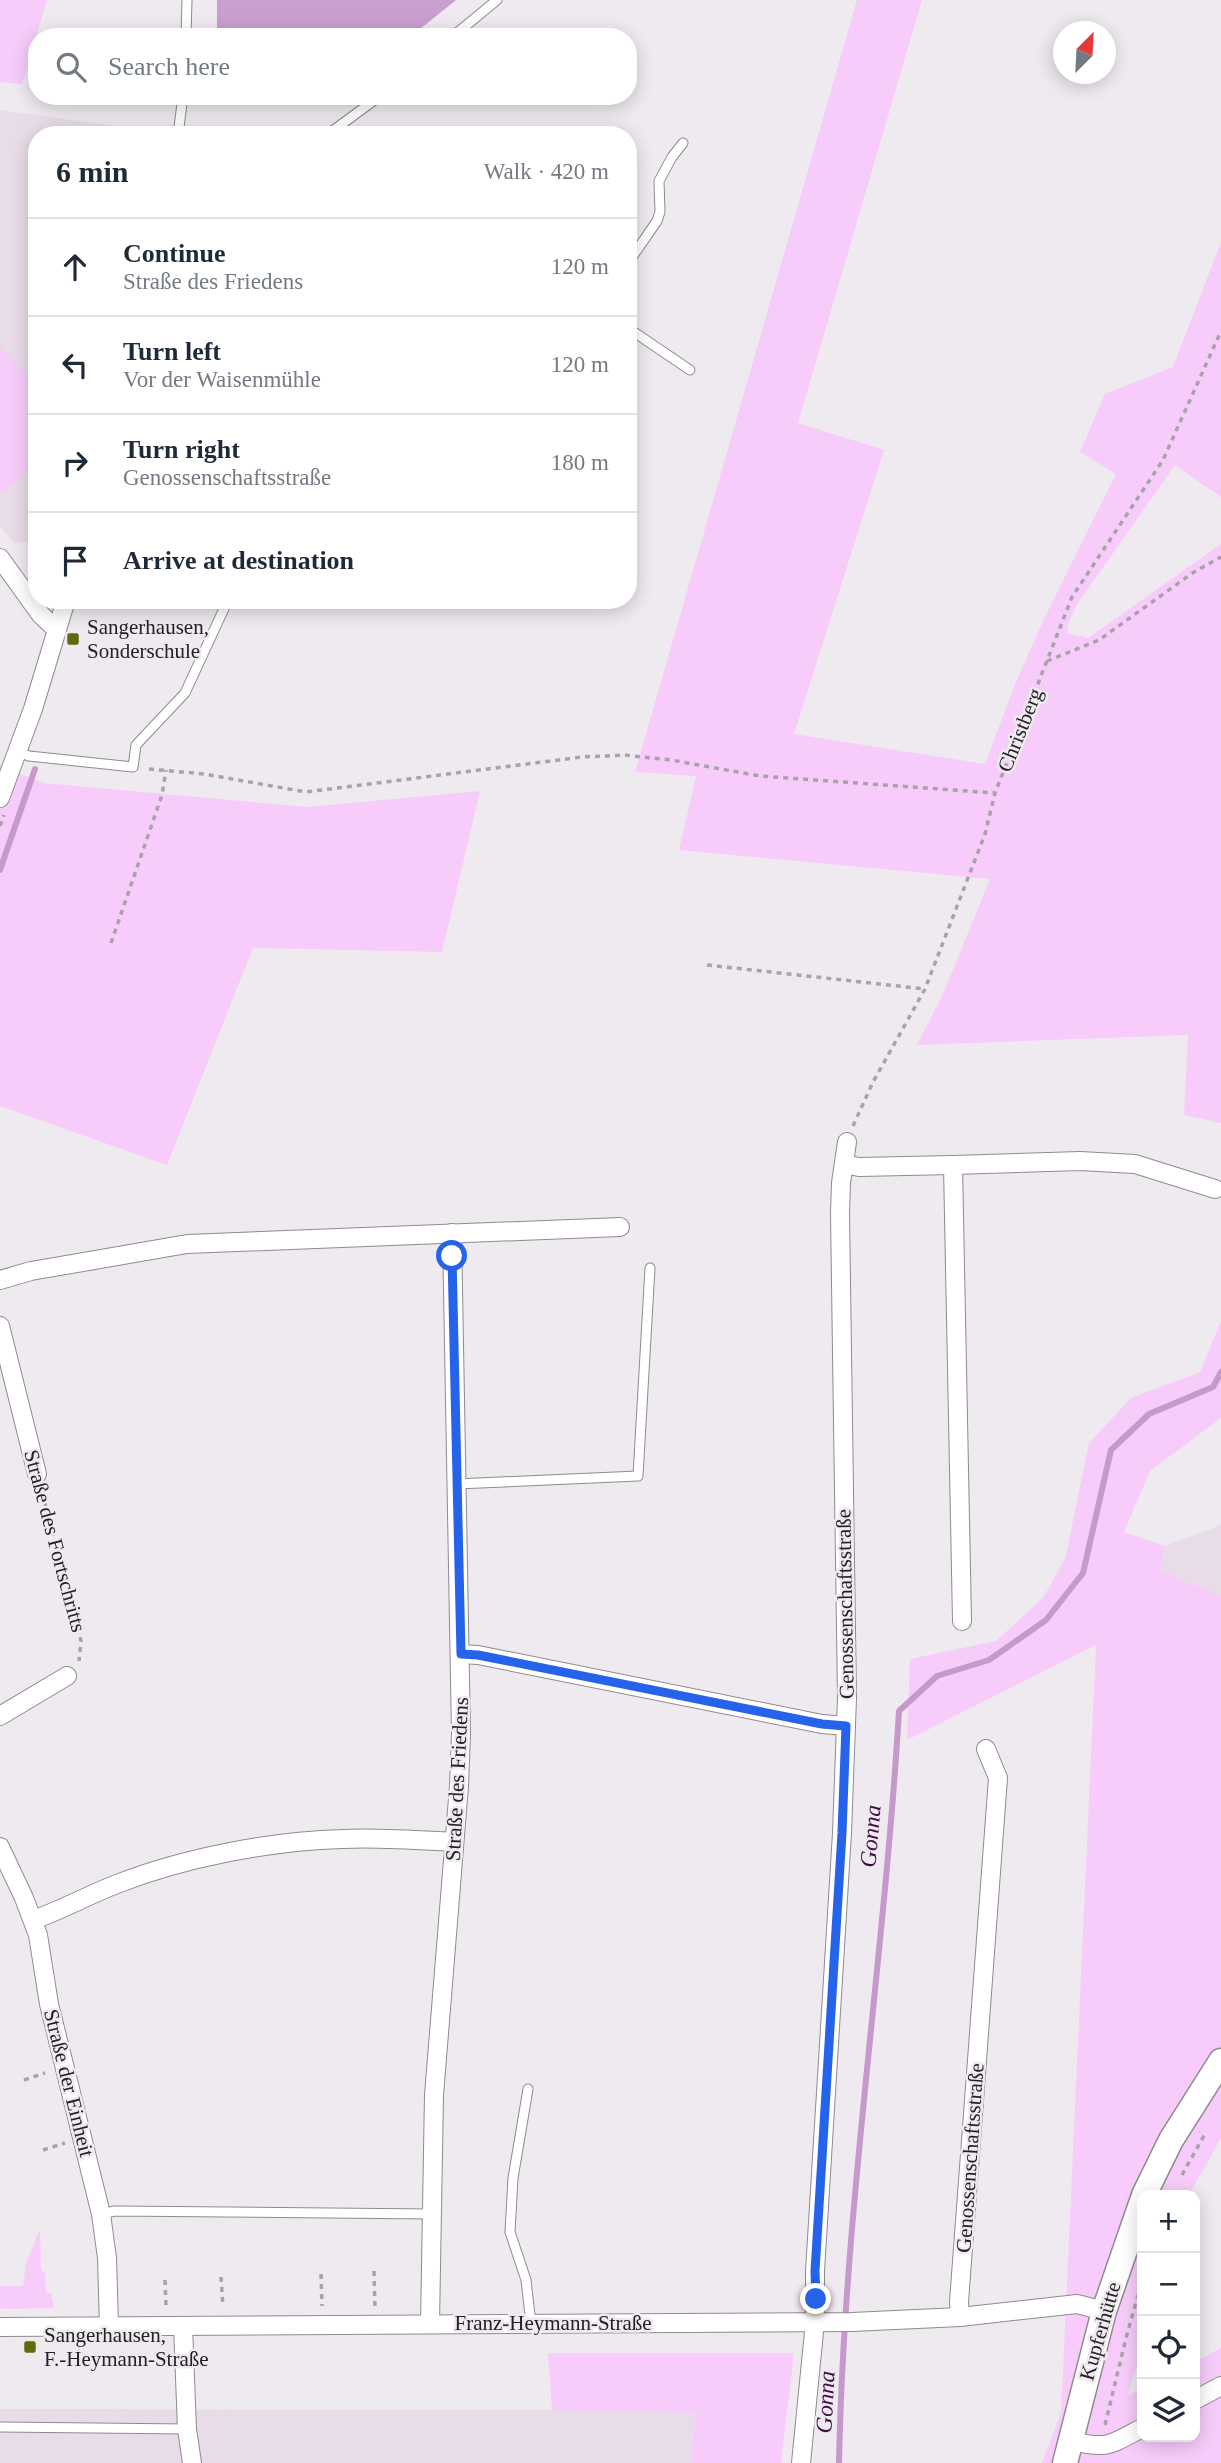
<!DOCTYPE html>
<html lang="en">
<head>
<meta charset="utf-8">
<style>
	:root { --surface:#fff; --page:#f2f2f3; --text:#1f2937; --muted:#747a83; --line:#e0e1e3 }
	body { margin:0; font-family:Georgia,serif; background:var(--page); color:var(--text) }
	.controls { position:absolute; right:21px; bottom:21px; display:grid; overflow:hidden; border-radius:14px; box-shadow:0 4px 18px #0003 }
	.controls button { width:63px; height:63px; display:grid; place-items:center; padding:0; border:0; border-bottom:2px solid var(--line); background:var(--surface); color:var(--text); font:35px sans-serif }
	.compass { position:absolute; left:1053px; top:21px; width:63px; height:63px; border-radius:50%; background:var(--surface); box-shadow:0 4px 18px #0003; rotate:24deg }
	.stop { position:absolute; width:21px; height:21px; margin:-16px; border:5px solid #2563eb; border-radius:50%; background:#fff }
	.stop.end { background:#2563eb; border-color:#fff; box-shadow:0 2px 7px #0008 }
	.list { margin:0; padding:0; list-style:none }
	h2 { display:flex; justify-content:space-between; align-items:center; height:91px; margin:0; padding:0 28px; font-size:30px }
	h2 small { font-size:23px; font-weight:400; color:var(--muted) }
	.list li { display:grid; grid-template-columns:46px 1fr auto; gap:21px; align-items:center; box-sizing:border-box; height:98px; padding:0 28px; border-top:2px solid var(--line) }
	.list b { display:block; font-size:26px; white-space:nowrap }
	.list p { margin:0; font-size:23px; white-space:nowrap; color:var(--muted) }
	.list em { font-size:23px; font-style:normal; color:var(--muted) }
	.icon { flex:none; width:38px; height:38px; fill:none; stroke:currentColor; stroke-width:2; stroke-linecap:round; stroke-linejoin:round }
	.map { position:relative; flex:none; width:1221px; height:2463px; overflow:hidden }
	.search { position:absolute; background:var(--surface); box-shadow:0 4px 18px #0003; left:28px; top:28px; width:609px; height:77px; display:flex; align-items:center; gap:18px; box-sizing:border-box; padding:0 24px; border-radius:28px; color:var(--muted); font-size:26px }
	.panel { position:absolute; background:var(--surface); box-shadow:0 4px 18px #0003; left:28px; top:126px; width:609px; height:483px; border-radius:28px }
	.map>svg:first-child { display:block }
	.built { fill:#e7dce8 }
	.green { fill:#f7ccfa }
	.forest { fill:#ca9ece }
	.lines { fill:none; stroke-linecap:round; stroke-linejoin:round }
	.stream { stroke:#c599c9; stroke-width:6 }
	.lane-casing { stroke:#8f8a90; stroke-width:11 }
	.street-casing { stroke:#8f8a90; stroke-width:20 }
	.secondary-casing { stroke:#8f8a90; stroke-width:27 }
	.path { stroke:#a7a3a7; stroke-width:3.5; stroke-dasharray:5 5; stroke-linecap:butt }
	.lane { stroke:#fff; stroke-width:9 }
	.street { stroke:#fff; stroke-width:18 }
	.secondary { stroke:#fff; stroke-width:24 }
	.route { stroke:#2563eb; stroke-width:9 }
	.poi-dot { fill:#63690a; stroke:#efeaf0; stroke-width:2.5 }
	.labels { text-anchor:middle; stroke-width:5; stroke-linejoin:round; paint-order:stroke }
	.poi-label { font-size:21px; fill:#232123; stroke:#efeaf0; text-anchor:start }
	.street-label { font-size:21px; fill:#232123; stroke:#efeaf0 }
	.water-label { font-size:23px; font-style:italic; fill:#420b48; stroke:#efeaf0 }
</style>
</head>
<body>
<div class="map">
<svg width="1221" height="2463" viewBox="0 0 1221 2463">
	<rect width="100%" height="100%" fill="#efeaf0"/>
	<g class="built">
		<polygon points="0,110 172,134 37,135 37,542 14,543 0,526"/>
		<polygon points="1221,1525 1221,1596 1160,1570 1165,1546"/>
		<polygon points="0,2409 552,2410 696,2413 690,2463 0,2463"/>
	</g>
	<g class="green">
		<polygon points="0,0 47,0 22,84 0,82"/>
		<polygon points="857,0 922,0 798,423 884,450 794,734 985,764 1015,684 1044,619 1116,474 1080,452 1105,394 1173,367 1221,242 1221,497 1175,465 1078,603 1069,621 1067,633 1088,638 1221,544 1221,1123 1184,1115 1188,1035 917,1045 943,994 990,879 679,850 696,776 635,772"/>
		<polygon points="0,346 37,385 37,461 3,493 0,490"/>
		<polygon points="0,766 43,783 307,807 480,791 442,952 253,948 167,1165 0,1106"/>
		<polygon points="1221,1321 1221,1418 1150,1471 1124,1532 1165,1546 1160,1570 1221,1596 1221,2138 1189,2195 1142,2195 1142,2348 1128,2395 1142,2389 1142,2437 1195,2437 1195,2362 1221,2348 1221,2463 1042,2463 1061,2413 1096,1645 907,1740 910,1659 996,1641 1043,1598 1065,1559 1089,1443 1131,1398 1200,1372"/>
		<polygon points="40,2229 41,2269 45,2273 46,2293 51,2293 54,2308 0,2309 0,2286 23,2286 26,2263"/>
		<polygon points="548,2353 794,2353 781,2463 690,2463 696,2413 552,2410"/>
	</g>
	<polygon class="forest" points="217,0 456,0 410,37 217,37"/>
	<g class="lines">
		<g class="stream">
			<polyline points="0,870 35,769"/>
			<path d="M 839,2463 C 844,2211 884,1962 899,1711 L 937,1676 L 989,1660 L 1046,1620 L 1083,1573 L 1111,1450 L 1149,1414 L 1213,1387 L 1221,1372"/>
		</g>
		<g class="lane-casing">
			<g id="lane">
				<polyline points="186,37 187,0"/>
				<polyline points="452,37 497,0"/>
				<polyline points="178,135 183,96"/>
				<polyline points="327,135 380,96"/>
				<polyline points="628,263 657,221 660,212 659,181 672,157 683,143"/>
				<polyline points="628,328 690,370"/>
				<polyline points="18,752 29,756 133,767 136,745 185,693 228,600"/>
				<polyline points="456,1484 638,1476 650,1268"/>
				<polyline points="528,2089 513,2178 510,2232 526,2280 531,2324"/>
				<polyline points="101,2214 115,2211 431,2214"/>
				<polyline points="0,2427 187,2429"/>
			</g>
		</g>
		<g class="street-casing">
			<g id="street">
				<polyline points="0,558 41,615 57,630"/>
				<polyline points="0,798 33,709 66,600"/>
				<polyline points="844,1164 859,1167 953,1165 962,1621"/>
				<polyline points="953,1165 1080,1161 1135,1164 1215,1189"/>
				<polyline points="0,1280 31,1271 187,1244 620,1227"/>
				<polyline points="0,1326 37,1474"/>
				<polyline points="461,1654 478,1655 822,1724 846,1726"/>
				<polyline points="0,1716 67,1676"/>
				<polyline points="0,1847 24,1898 38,1935 49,2004 101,2214 107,2258 109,2326"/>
				<path d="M 33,1920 C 62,1910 88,1895 117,1884 C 183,1858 270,1841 342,1839 C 379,1837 417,1840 454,1842"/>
				<polyline points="960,2317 959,2302 998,1778 986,1749"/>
				<polyline points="430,2324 434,2095 459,1786 461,1734 452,1233"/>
				<polyline points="183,2326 187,2429 192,2463"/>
				<polyline points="0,2327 852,2322 960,2317 1077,2304 1104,2311"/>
				<polyline points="1195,2400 1221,2386"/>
				<path d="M 1070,2441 C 1109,2449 1108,2446 1142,2428"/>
				<polyline points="801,2463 815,2322 815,2271 842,1833 847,1698 840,1213 841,1183 847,1142"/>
			</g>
		</g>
		<g class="secondary-casing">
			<g id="secondary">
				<polyline points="1144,2195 1171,2140 1221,2061"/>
				<polyline points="1065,2463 1104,2311 1142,2201"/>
			</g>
		</g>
		<g class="path">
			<polyline points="545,130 552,135"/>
			<polyline points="1047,661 1099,640 1194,572 1221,557"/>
			<polyline points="149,769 204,774 306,792 582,757 624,755 671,760 760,776 995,793"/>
			<polyline points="0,826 4,815"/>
			<polyline points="111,943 162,795 166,770"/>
			<polyline points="707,965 925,989"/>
			<polyline points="853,1126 873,1082 925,989 985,834 995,793 1072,597 1163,460 1221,331"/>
			<polyline points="42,1492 81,1641 79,1661"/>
			<polyline points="24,2080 45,2073"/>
			<polyline points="43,2150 65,2143"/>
			<polyline points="1182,2175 1206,2132"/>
			<polyline points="374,2271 375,2308"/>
			<polyline points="321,2274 322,2306"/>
			<polyline points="221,2277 223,2307"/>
			<polyline points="165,2280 166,2306"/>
			<polyline points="1105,2425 1126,2338 1142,2281"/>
		</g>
		<use href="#lane" class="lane"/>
		<use href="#street" class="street"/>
		<use href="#secondary" class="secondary"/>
	</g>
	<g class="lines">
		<polyline class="route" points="452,1256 461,1654 478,1655 822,1724 846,1726 842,1833 815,2271 816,2299"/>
	</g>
	<g class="poi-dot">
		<rect x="66" y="632" width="14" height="14" rx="3.5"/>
		<rect x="23" y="2340" width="14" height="14" rx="3.5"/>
	</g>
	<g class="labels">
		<g class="poi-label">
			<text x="87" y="634">Sangerhausen,<tspan x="87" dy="24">Sonderschule</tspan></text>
			<text x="44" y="2342">Sangerhausen,<tspan x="44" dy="24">F.-Heymann-Straße</tspan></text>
		</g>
		<g class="street-label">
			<text transform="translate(1020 730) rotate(-68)" y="7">Christberg</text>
			<text transform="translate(55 1541) rotate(75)" y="7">Straße des Fortschritts</text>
			<text transform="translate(845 1604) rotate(-91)" y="7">Genossenschaftsstraße</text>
			<text transform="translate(457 1779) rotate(-87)" y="7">Straße des Friedens</text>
			<text transform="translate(69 2083) rotate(76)" y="7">Straße der Einheit</text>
			<text transform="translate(970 2158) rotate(-86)" y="7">Genossenschaftsstraße</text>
			<text x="553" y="2330">Franz-Heymann-Straße</text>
			<text transform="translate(1100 2331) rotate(-74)" y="7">Kupferhütte</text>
		</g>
		<g class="water-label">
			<text transform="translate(870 1836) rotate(-85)" y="8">Gonna</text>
			<text transform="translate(825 2402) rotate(-87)" y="8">Gonna</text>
		</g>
	</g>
</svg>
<div class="controls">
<button>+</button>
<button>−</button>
<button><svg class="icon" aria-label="locate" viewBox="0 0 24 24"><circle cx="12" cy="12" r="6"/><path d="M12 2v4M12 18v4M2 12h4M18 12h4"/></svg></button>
<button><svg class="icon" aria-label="layers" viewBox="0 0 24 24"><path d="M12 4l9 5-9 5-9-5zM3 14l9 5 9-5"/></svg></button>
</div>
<svg class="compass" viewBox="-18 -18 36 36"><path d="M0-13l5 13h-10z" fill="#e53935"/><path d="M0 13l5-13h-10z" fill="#747a83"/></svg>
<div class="stop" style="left:452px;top:1256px"></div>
<div class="stop end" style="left:816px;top:2299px"></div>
<div class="search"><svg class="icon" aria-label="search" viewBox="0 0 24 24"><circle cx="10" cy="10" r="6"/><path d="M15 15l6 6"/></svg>Search here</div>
<section class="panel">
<h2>6 min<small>Walk · 420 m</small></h2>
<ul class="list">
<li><svg class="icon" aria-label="ahead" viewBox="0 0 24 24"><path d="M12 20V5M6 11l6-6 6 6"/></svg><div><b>Continue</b><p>Straße des Friedens</p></div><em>120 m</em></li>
<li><svg class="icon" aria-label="left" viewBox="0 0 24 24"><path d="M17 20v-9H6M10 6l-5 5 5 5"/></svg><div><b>Turn left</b><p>Vor der Waisenmühle</p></div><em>120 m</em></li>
<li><svg class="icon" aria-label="right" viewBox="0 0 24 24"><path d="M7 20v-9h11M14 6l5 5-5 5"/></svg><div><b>Turn right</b><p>Genossenschaftsstraße</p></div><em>180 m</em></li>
<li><svg class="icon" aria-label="arrive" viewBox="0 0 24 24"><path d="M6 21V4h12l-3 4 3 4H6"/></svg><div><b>Arrive at destination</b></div></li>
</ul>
</section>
</div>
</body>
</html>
